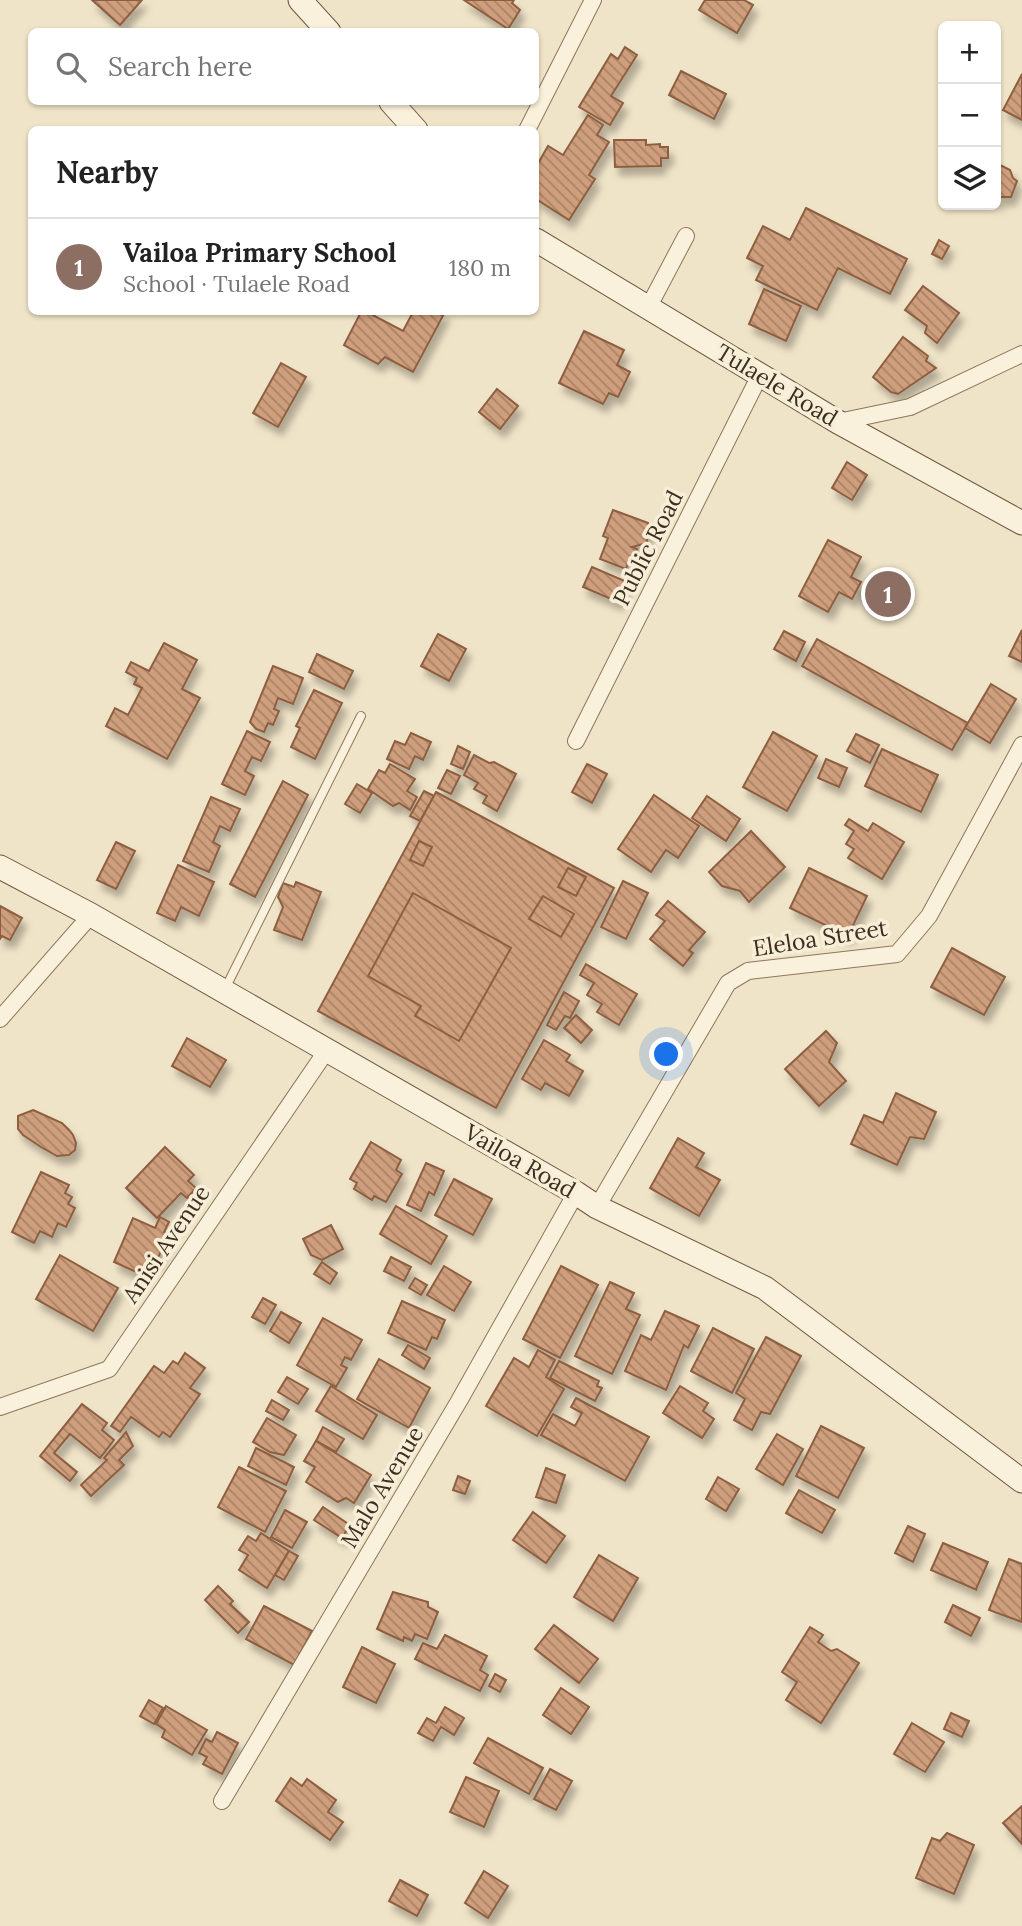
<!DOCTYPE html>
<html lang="en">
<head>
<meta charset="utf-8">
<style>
	:root { --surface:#fff; --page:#f2f2f2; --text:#222; --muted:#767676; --line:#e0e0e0; --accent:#d93025 }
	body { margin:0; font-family:Lora,serif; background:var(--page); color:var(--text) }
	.controls { position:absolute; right:21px; top:21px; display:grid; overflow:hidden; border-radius:10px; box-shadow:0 2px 5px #0004 }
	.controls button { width:63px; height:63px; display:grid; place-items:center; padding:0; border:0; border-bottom:2px solid var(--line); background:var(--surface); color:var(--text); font:35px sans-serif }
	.you { position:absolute; left:667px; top:1055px; width:24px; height:24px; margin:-18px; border:5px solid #fff; border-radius:50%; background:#1a73e8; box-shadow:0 0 0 10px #1a73e833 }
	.badge { display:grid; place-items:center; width:46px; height:46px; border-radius:50%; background:var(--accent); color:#fff; font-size:23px; font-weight:700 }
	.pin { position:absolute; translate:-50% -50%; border:4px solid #fff; box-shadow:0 2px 7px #0006 }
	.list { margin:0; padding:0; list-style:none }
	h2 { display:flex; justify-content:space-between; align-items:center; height:91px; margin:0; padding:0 28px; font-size:30px }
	h2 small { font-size:23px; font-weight:400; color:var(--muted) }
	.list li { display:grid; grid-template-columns:46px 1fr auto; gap:21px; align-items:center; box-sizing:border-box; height:98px; padding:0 28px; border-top:2px solid var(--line) }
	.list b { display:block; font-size:26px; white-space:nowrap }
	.list p { margin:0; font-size:23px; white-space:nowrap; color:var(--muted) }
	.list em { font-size:23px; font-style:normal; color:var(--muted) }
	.icon { flex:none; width:38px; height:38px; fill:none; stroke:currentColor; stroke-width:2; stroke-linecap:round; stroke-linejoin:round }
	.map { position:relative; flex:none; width:1022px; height:1926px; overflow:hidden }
	.search { position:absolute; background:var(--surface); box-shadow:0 2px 5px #0004; left:28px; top:28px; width:511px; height:77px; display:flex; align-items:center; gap:18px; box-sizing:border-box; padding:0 24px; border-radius:10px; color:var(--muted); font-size:26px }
	.panel { position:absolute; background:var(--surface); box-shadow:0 2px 5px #0004; left:28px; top:126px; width:511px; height:189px; border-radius:10px }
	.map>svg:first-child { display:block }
	.building { fill:url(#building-back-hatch); stroke:#8d5f41; stroke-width:2; filter:url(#shadow) }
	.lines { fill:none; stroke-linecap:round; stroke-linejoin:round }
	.lane-casing { stroke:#8d765c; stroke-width:10 }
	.street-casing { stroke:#8d765c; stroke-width:18 }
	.secondary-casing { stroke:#6f573f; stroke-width:25 }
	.lane { stroke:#faf1dc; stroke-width:8 }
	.street { stroke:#faf1dc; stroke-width:16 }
	.secondary { stroke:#faf1dc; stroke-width:23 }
	.labels { text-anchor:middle; stroke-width:7; stroke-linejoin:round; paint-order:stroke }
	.street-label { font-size:23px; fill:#3d2e20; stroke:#f7eed8 }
</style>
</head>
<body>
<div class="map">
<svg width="1022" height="1926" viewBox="0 0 1022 1926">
	<defs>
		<pattern id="building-back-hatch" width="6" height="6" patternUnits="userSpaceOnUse" patternTransform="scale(1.75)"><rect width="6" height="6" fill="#cf9f7d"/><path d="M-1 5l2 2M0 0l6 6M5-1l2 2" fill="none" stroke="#a98266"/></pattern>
		<filter id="shadow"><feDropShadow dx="4.5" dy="8" stdDeviation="3.5" flood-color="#0004"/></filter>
	</defs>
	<rect width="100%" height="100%" fill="#f0e4c8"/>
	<g class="building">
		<polygon points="92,0 142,0 120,25"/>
		<polygon points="464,0 514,0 512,3 520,10 508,29"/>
		<polygon points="705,0 744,0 753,5 737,33 699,10"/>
		<polygon points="625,47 637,55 611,96 623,103 610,125 579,107 611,54 618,59"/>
		<polygon points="681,71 726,94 714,119 669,95"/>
		<polygon points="1022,74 1022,120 1003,110"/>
		<polygon points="588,115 603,125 597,135 609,142 589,175 595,179 569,220 536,199 536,167 548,146 563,155"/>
		<polygon points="614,140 646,140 646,145 660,144 660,147 668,147 668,158 661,158 661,166 615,167"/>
		<polygon points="996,163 1010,170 1013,178 1017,181 1011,197 999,197 996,204"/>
		<polygon points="806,208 907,259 890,294 838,268 817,310 756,280 763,266 747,258 763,226 790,240"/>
		<polygon points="939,240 949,246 942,259 932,254"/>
		<polygon points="923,286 959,313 937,343 925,333 927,326 905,310"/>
		<polygon points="764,289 801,306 786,341 749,324"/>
		<polygon points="361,312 367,312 403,331 413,312 445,312 413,372 385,357 378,364 344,345"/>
		<polygon points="584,331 624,350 617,365 630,372 618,397 609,393 603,404 559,383"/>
		<polygon points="903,337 928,356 926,361 936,368 898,394 891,392 873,377"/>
		<polygon points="281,363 306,377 278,427 253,413"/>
		<polygon points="497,389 518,406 500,429 479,412"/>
		<polygon points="847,462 867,475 852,500 832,488"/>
		<polygon points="613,510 648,523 647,543 632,547 637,549 632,561 629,560 626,569 600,559 608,538 603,536"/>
		<polygon points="828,540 861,557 851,577 861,582 852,599 839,592 828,612 799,596"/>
		<polygon points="592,567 627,582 618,602 583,587"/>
		<polygon points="1022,630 1022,662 1009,656"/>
		<polygon points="784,631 805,642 796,661 774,649"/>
		<polygon points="438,634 466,649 449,681 421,666"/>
		<polygon points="817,639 968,723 952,750 802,666"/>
		<polygon points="164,643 197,660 182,689 200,698 167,759 106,726 115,708 128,715 142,688 134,684 137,678 126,672 131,662 149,671"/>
		<polygon points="317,654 353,671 344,689 309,672"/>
		<polygon points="273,666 303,678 293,704 278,698 274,709 279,711 273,725 268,723 264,732 256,729 250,722"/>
		<polygon points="991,684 1016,699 990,743 965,728"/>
		<polygon points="314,690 342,703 315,759 291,747 300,728 296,726"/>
		<polygon points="247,731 270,742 261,761 252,757 245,771 254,776 245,795 222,784"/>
		<polygon points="773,732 817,756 787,811 743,787"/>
		<polygon points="411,733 431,742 423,760 415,756 409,769 387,759 395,741 405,745"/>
		<polygon points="856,734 879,745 870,763 847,751"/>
		<polygon points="458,746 470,752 463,769 451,764"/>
		<polygon points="882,749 938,775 921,812 865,786"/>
		<polygon points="474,755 489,763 494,762 516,774 497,811 483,803 487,796 474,789 478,783 464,775"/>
		<polygon points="826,759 847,768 839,787 818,778"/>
		<polygon points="390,764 415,779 407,791 417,797 410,810 399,803 393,806 368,789 379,770 385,773"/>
		<polygon points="587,764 607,774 592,803 572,792"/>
		<polygon points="447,770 460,776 451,794 438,788"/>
		<polygon points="283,781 308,795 255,897 230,884"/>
		<polygon points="357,784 372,793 360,813 345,804"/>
		<polygon points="424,791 434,796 420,821 410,816"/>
		<polygon points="436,792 614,888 496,1108 318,1011"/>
		<polygon points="654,795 699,826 678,858 666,850 651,872 618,849"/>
		<polygon points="707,796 740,819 726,841 692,818"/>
		<polygon points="211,797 240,809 230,831 220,826 213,842 220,846 209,872 183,861"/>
		<polygon points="849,819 868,831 873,823 904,842 882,879 848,858 854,849 846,844 854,831 845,825"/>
		<polygon points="751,831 785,867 749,902 740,891 722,886 709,872"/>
		<polygon points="419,841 432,847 423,866 410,860"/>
		<polygon points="116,842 135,851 116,889 97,880"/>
		<polygon points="178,865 214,882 199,916 181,907 175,921 157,913"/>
		<polygon points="568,868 586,877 576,896 558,887"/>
		<polygon points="809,868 867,896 848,936 790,908"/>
		<polygon points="623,881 648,893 626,939 601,927"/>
		<polygon points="296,882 321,892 302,940 274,930 283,907 278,897 283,883 294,887"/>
		<polygon points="413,893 511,948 459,1041 415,1016 421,1006 368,976"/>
		<polygon points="543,896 574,914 561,937 529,919"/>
		<polygon points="668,901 705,932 689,950 693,953 683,966 650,939 665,921 656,915"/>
		<polygon points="0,906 22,918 10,940 2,936 0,939"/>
		<polygon points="952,948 1005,977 984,1015 931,987"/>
		<polygon points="586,964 637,994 619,1025 597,1012 602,1004 587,995 594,983 580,975"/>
		<polygon points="564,992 579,1001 570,1018 565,1016 556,1030 547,1025"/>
		<polygon points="576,1015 592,1030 581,1043 564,1028"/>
		<polygon points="826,1031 837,1043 829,1062 846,1081 819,1106 785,1069"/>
		<polygon points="187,1038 226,1060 210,1087 172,1066"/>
		<polygon points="544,1040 570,1055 566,1061 583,1071 569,1096 545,1083 541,1090 522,1079"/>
		<polygon points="896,1093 936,1112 924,1139 910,1137 897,1165 851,1144 864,1115 883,1123"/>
		<polygon points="33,1110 62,1123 69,1130 73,1135 76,1143 75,1150 69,1155 57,1156 41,1147 23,1135 18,1129 18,1116"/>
		<polygon points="678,1138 704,1153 696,1167 720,1180 699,1216 650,1188"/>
		<polygon points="371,1142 401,1160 396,1170 402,1174 386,1202 374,1196 372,1200 354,1189 357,1183 350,1179"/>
		<polygon points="165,1147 194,1175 188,1181 196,1188 187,1198 181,1193 157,1218 126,1188"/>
		<polygon points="426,1163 444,1171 434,1195 429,1192 421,1211 407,1205"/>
		<polygon points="41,1172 69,1185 65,1193 72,1197 68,1204 75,1208 66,1227 58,1223 52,1237 40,1231 34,1243 12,1232"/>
		<polygon points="454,1179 492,1199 473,1235 435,1215"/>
		<polygon points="396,1206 447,1236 431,1264 380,1234"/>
		<polygon points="160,1217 169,1222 164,1232 169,1234 156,1262 150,1259 143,1275 114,1262 133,1218 155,1228"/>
		<polygon points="331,1225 343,1249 322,1260 311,1255 303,1239"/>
		<polygon points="60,1255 118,1288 93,1331 36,1299"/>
		<polygon points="391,1257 411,1267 404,1281 384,1271"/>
		<polygon points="322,1262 337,1273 330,1284 314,1274"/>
		<polygon points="444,1266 471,1282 454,1311 427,1295"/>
		<polygon points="561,1266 598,1285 560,1358 523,1339"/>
		<polygon points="415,1278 427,1285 421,1295 409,1288"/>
		<polygon points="610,1282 634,1293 626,1309 640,1315 612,1374 575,1356"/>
		<polygon points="263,1298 276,1305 265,1324 252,1317"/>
		<polygon points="402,1301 445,1320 437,1339 432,1337 426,1350 388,1333"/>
		<polygon points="665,1311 699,1326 688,1348 684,1345 666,1390 625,1371 641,1335 651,1340"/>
		<polygon points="281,1312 301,1323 289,1343 270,1331"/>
		<polygon points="323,1318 362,1340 351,1360 345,1357 341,1365 347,1368 336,1387 297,1365"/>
		<polygon points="713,1328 754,1349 732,1393 691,1371"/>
		<polygon points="766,1337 801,1356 770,1414 761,1412 752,1430 734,1420 745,1399 736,1393"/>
		<polygon points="408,1345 430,1358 424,1369 402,1355"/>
		<polygon points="538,1350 555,1360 546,1377 564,1389 537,1436 486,1406 514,1358 529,1367"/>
		<polygon points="185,1353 205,1368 190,1388 200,1394 170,1437 163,1432 159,1437 131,1417 120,1432 111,1426 154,1366 164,1373 173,1361 178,1364"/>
		<polygon points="379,1359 430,1388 409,1428 357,1399"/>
		<polygon points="559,1361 599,1381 597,1386 602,1388 595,1401 550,1378"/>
		<polygon points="287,1377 308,1389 298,1404 278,1392"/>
		<polygon points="331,1386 377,1415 363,1439 316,1411"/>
		<polygon points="680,1386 708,1403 703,1411 714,1419 702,1438 663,1413"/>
		<polygon points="576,1398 649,1437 625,1481 541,1435 553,1414 575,1426 582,1413 571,1407"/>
		<polygon points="272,1400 289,1410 283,1420 266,1411"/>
		<polygon points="82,1404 107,1423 102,1430 114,1440 100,1458 70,1434 54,1453 77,1472 70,1481 40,1456"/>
		<polygon points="267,1418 296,1435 284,1455 270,1452 253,1442"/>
		<polygon points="821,1426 864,1448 838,1498 796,1476"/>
		<polygon points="323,1427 344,1439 336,1452 316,1441"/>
		<polygon points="126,1432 133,1446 119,1460 124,1465 91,1496 81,1485 107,1460 104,1458"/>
		<polygon points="777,1434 803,1449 783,1485 756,1469"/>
		<polygon points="316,1441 371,1475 354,1503 346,1498 338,1502 306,1482 315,1467 304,1461"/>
		<polygon points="256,1448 294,1467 286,1485 248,1466"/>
		<polygon points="239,1467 286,1491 265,1532 218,1507"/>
		<polygon points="546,1468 565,1475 556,1503 536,1497"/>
		<polygon points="458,1476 470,1481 465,1494 453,1490"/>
		<polygon points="718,1477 739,1489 726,1511 706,1499"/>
		<polygon points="799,1490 835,1510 822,1533 786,1513"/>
		<polygon points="323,1507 350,1525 342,1538 314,1520"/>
		<polygon points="285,1510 307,1522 292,1548 271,1537"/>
		<polygon points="533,1512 565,1536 546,1563 513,1540"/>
		<polygon points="908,1526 925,1534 913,1562 895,1553"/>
		<polygon points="261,1533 289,1551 267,1588 239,1570 248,1555 239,1550 248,1536 256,1541"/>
		<polygon points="943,1543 988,1562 976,1589 977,1590 931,1570"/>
		<polygon points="289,1551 298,1556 284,1580 275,1575"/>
		<polygon points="599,1555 638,1578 613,1621 574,1597"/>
		<polygon points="1009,1559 1022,1564 1022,1622 989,1610"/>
		<polygon points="218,1586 233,1601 230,1604 249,1622 238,1633 205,1600"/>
		<polygon points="393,1592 428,1602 428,1607 438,1612 427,1639 415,1634 412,1641 404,1637 403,1641 377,1629"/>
		<polygon points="953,1605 980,1618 971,1636 945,1622"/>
		<polygon points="264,1606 312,1631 294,1665 246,1639"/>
		<polygon points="554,1625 598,1659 579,1683 535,1649"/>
		<polygon points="810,1627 823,1635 818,1642 831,1651 837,1649 859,1663 821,1723 786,1700 797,1682 782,1672"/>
		<polygon points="445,1635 487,1656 480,1670 488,1675 480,1691 415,1659 423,1643 437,1649"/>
		<polygon points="362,1647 395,1664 376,1703 343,1687"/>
		<polygon points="495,1674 506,1680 500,1692 489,1686"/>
		<polygon points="561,1688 589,1707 571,1734 543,1715"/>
		<polygon points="149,1700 163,1708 154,1724 140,1716"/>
		<polygon points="166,1706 207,1730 192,1755 162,1737 165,1730 156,1724"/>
		<polygon points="445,1707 464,1718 454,1735 441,1727 433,1741 418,1733 427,1718 436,1723"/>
		<polygon points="951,1713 969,1721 962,1737 944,1729"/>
		<polygon points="912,1723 944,1742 925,1772 894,1754"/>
		<polygon points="217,1732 238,1743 222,1774 203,1764 207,1757 199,1753 206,1739 212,1742"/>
		<polygon points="488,1738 543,1768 529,1794 474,1763"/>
		<polygon points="550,1769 572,1781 556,1810 534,1799"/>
		<polygon points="466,1777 499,1791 484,1827 450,1812"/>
		<polygon points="291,1778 302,1786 307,1779 336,1800 328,1812 343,1822 330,1840 276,1801"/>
		<polygon points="1022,1806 1022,1844 1003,1823"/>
		<polygon points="947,1833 974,1845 954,1894 916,1878 932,1838 940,1841"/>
		<polygon points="484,1871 508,1886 488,1918 465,1903"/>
		<polygon points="400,1880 428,1895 417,1916 389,1901"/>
	</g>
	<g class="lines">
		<g class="lane-casing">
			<polyline id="lane" points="225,989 361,716"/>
		</g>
		<g class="street-casing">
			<g id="street">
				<polyline points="527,130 593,0"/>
				<polyline points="648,308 686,236"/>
				<polyline points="838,422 910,407 1022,354"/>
				<polyline points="576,741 760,375"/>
				<polyline points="0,1019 91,915"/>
				<polyline points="597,1207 728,983 748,971 897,954 929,916 1022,745"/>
				<polyline points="0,1407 109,1369 327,1050"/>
				<polyline points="222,1801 459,1401 576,1193"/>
			</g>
		</g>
		<g class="secondary-casing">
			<g id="secondary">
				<polyline points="300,0 329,32"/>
				<polyline points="391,102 416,130"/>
				<polyline points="536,240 838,422 1022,523"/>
				<polyline points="0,867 91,915 576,1193 597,1207 765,1288 1022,1481"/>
			</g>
		</g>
		<use href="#lane" class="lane"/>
		<use href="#street" class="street"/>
		<use href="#secondary" class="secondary"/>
	</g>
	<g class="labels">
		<g class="street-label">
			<text transform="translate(777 385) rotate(31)" y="8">Tulaele Road</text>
			<text transform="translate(648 548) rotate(-63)" y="8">Public Road</text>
			<text transform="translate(820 938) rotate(-9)" y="8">Eleloa Street</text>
			<text transform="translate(520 1161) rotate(30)" y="8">Vailoa Road</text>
			<text transform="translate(166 1244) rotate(-56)" y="8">Anisi Avenue</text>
			<text transform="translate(382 1487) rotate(-59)" y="8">Malo Avenue</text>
		</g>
	</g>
</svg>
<div class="controls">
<button>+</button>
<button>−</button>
<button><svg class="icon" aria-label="layers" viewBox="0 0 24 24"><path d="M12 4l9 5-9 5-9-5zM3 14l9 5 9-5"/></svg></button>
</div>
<div class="you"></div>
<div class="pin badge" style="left:888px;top:594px;background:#8d6e63">1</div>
<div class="search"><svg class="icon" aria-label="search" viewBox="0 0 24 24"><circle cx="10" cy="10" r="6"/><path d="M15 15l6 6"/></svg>Search here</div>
<section class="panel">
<h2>Nearby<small></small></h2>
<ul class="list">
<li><span class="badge" style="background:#8d6e63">1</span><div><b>Vailoa Primary School</b><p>School · Tulaele Road</p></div><em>180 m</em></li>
</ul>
</section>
</div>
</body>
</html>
